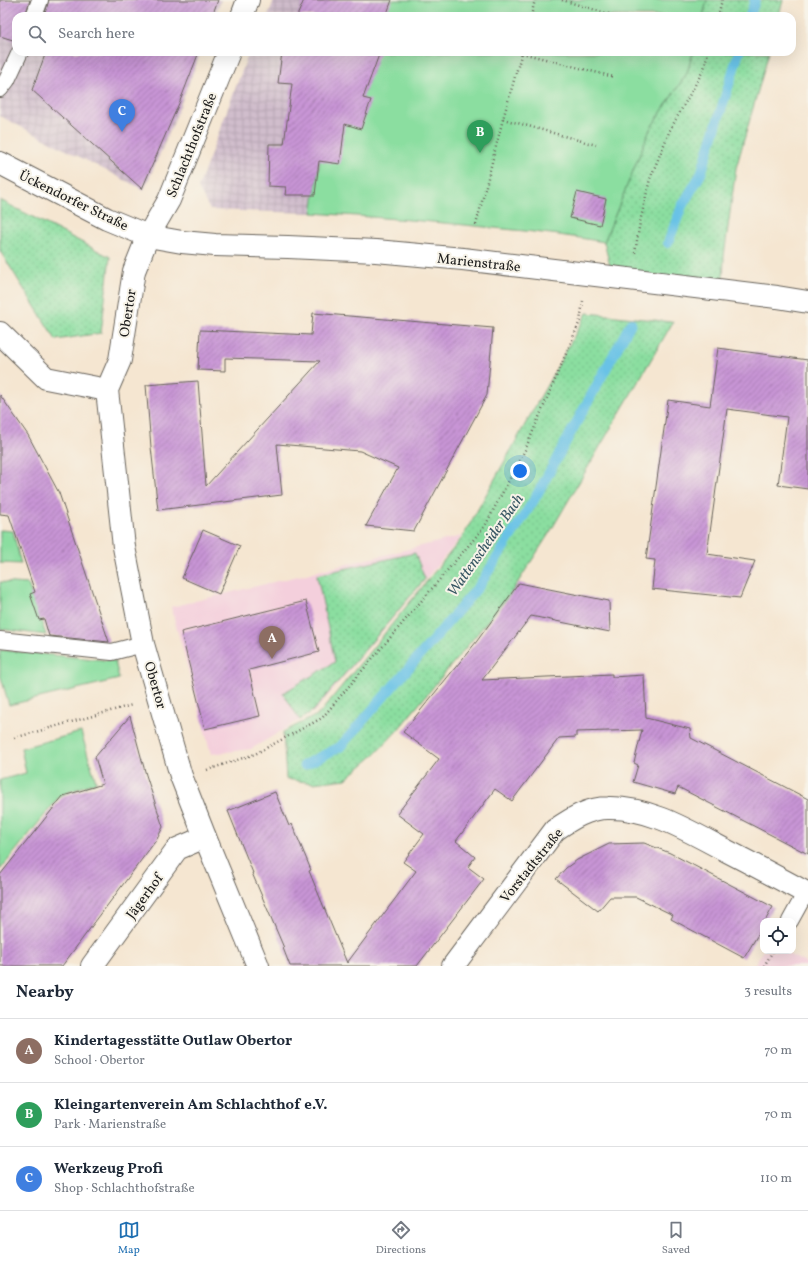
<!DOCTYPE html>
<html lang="en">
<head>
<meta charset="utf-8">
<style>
	:root { --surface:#fff; --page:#f6f6f7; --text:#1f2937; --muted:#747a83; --line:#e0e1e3; --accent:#1f6fb2 }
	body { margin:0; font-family:Vollkorn,serif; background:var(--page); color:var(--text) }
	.controls { position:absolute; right:12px; bottom:12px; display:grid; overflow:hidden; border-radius:8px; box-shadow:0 4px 16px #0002 }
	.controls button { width:36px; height:36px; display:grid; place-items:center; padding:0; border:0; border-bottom:1px solid var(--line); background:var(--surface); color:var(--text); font:20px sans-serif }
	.you { position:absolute; left:520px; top:471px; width:14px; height:14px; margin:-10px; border:3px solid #fff; border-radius:50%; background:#1a73e8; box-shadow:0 0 0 6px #1a73e833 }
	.badge { display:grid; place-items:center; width:26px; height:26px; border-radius:50%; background:var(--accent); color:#fff; font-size:13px; font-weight:700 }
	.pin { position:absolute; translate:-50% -33px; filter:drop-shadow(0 1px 2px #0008) }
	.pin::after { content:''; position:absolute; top:21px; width:14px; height:12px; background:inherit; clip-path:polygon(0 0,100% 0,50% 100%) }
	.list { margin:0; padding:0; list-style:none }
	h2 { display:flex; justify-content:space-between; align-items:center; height:52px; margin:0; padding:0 16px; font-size:17px }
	h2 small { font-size:13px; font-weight:400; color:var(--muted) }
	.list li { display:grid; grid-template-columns:26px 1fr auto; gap:12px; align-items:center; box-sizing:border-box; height:64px; padding:0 16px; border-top:1px solid var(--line) }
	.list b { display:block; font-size:15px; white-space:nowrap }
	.list p { margin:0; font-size:13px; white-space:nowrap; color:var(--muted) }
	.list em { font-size:13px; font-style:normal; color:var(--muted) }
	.icon { flex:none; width:22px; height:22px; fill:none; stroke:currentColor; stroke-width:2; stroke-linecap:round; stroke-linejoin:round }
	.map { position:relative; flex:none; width:808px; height:966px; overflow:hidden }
	.search { position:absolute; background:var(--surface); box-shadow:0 4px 16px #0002; left:12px; right:12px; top:12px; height:44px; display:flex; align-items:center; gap:10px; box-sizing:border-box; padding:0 14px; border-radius:12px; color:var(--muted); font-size:15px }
	.sheet { height:244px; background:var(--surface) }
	nav { display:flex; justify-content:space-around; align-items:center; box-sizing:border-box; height:56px; border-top:1px solid var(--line); background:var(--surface); font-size:11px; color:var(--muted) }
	nav a { display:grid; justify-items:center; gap:2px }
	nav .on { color:var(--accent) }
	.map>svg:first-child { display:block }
	.built { fill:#f4cfdc }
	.industrial { fill:url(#industrial-grid) }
	.grass { fill:url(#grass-dots); stroke:#547d5e }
	.garden { fill:#8bdea0; stroke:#547d5e }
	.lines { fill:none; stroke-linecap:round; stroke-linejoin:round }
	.stream { stroke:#69c2e6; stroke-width:10 }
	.building { fill:url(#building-hatch) }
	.lane-casing { stroke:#68635b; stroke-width:18 }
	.street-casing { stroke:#68635b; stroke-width:24 }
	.secondary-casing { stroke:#68635b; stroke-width:24 }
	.path { stroke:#68635b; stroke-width:2.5; stroke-dasharray:1 3; stroke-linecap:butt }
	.lane { stroke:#fff; stroke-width:16 }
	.street { stroke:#fff; stroke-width:22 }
	.secondary { stroke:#fff; stroke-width:22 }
	.labels { text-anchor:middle; stroke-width:4; stroke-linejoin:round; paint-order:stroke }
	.street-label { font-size:14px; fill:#1c1c1c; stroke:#f7f3e8 }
	.water-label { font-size:15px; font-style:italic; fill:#375663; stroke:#f7f3e8 }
</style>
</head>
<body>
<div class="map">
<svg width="808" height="966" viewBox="0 0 808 966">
	<defs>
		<pattern id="industrial-grid" width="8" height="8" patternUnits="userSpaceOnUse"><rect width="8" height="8" fill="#d0bdcc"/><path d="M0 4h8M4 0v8" fill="none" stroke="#b2a2af"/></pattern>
		<pattern id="grass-dots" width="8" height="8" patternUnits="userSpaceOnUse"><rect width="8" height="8" fill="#8bdea0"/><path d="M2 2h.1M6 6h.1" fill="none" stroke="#77be89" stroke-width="1.8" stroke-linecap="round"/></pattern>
		<pattern id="building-hatch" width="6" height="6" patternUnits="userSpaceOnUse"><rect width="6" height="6" fill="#c894d5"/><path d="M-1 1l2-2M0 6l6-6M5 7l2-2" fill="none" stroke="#a278ac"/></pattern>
	</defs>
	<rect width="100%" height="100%" fill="#f7f3e8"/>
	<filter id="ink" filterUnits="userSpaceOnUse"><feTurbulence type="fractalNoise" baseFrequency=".025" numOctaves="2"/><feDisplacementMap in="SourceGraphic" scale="8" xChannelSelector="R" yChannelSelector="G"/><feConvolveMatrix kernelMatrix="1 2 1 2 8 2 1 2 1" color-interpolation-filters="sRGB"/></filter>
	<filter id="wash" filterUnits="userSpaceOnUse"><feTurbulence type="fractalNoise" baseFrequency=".012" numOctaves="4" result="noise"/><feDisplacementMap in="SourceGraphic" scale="16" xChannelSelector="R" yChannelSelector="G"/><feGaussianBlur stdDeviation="0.9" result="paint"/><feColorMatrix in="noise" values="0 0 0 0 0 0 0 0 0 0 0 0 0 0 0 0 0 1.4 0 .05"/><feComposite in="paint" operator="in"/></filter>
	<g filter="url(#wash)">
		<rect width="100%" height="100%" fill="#f5e6d1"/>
		<g class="built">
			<polygon points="462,536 315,711 251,749 211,754 171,607"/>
			<polygon points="763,950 763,951 787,951 786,953 808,964 808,966 754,966"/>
		</g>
		<g class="industrial">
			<polygon points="0,0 221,0 215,16 16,16 16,52 201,52 173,124 144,190 0,116"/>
			<polygon points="274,0 369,0 362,16 268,16"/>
			<polygon points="249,52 346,52 322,145 312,213 210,210 198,188"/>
		</g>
		<g class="grass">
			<polygon points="707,0 783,0 779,16 703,16"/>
			<polygon points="693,52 769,52 736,168 724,256 723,285 611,270 604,242 650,129 687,73"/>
			<polygon points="0,200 110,257 101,333 56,340 0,251"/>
			<polygon points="587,313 673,322 550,532 511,593 396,732 372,757 346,779 313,783 286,779 283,732 319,714 462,538"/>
			<polygon points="415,553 425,579 314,710 300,720 283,693 335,662 317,575"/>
		</g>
		<g class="garden">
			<polygon points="369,0 707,0 703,16 362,16"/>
			<path d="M 346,52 L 693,52 L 687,73 L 650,129 L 604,242 C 571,236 538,232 504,229 C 440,222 377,217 312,213 L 322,145 Z"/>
			<polygon points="0,530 13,531 21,564 0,563"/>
			<polygon points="0,582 28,584 46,635 0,629"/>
			<polygon points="0,650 115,661 119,679 9,705 0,674"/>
			<polygon points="81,732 96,782 61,795 0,870 0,780 26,773 21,748"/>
		</g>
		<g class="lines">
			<g class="stream">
				<polyline points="750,16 755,0"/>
				<polyline points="668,243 682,206 701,174 739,52"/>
				<polyline points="304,765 340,747 434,639 479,586 534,500 631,323"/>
			</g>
		</g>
		<g id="blocks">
			<g class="building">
				<polygon points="0,0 30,0 25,16 16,16 16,41 0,36"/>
				<polygon points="49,0 218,0 212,16 44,16"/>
				<polygon points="304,0 392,0 386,16 297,16"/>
				<polygon points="46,52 199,52 180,101 142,189 32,90"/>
				<polygon points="282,52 380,52 363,98 371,100 361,129 345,124 340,164 319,161 315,195 285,195 286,187 268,186 269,144 284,144 292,84 278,83"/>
				<polygon points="577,192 606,199 600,225 570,218"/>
				<polygon points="313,313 493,328 487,395 414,531 366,526 398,468 360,451 277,444 282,495 158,510 151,447 146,385 198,381 206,486 320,361 225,358 225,371 198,370 200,330 311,335"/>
				<polygon points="718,348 808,360 808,489 778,485 787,417 727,409 707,554 755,561 740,598 652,589 655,560 646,559 668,400 710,406"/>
				<polygon points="0,395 28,435 59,493 109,642 49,636 44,619 39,620 30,594 35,592 9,515 0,514"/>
				<polygon points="203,530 240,546 219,594 182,578"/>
				<polygon points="519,583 609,601 610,632 531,616 482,680 612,674 612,677 644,675 646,718 690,729 691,738 808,799 808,854 678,787 675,794 633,782 638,765 634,763 642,730 576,732 576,737 559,738 512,801 495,789 456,841 475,857 468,867 484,879 417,966 290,966 283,948 284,948 252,873 253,873 228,811 275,792 289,826 292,824 311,870 309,871 347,963 416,871 403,862 424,834 397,814 439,759 403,732 477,641"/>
				<polygon points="306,601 319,652 249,670 260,716 205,729 181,632"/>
				<polygon points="130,716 146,775 163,827 157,839 62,966 0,966 0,875 63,796 103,784 95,757"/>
				<polygon points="644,843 670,853 773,907 765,921 763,921 763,926 744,958 671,919 673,915 636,897 610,897 598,911 556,879 566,868 577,860 609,844"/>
			</g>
		</g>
	</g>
	<g filter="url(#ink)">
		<use href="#blocks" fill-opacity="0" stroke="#68635b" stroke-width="1"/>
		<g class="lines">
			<g class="lane-casing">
				<g id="lane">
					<polyline points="34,16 40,0"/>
					<polyline points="0,89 7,80 20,52"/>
					<polyline points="0,640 112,652 143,644"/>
					<polyline points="790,921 806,892"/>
				</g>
			</g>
			<g class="street-casing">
				<g id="street">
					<polyline points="242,16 248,0"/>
					<polyline points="229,52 169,200 148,236 134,271 120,360 107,390 124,547 143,644 181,776 205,837 258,966"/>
					<polyline points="0,333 46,378 107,390"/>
					<polyline points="92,966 177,849 205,837"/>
					<path d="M 453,966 L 555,830 C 571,819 588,808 608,808 C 651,807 690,832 727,851 C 754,865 781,879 808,894"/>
				</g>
			</g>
			<g class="secondary-casing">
				<polyline id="secondary" points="0,163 107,219 148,236 182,242 215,245 288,247 376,251 463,259 777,297 808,302"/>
			</g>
			<g class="path">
				<polyline points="562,0 616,16"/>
				<polyline points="531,16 535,0"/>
				<polyline points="718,16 722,0"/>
				<polyline points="522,53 614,77"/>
				<polyline points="503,119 596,145"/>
				<polyline points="476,225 503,119 522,52"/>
				<polyline points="635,253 640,222 650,179 670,130 704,69 708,52"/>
				<polyline points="14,738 132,705"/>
				<polyline points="207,770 255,754 322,718 485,526 525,450 580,321 583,301"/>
				<polyline points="764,966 773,951"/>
			</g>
			<use href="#lane" class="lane"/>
			<use href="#street" class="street"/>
			<use href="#secondary" class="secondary"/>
		</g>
	</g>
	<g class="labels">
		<g class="street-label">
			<text transform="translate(191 145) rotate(-68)" y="5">Schlachthofstraße</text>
			<text transform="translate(74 200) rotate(26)" y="5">Ückendorfer Straße</text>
			<text transform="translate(479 262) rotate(6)" y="5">Marienstraße</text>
			<text transform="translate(127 313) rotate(-81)" y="5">Obertor</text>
			<text transform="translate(156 685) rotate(74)" y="5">Obertor</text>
			<text transform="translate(531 865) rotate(-51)" y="5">Vorstadtstraße</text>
			<text transform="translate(144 896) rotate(-54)" y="5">Jägerhof</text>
		</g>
		<g class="water-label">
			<text transform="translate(485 545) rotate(-55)" y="5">Wattenscheider Bach</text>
		</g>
	</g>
</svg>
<div class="controls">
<button><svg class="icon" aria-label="locate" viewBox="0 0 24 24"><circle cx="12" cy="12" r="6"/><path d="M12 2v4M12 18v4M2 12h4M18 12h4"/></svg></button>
</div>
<div class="you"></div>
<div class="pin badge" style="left:272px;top:659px;background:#8d6e63">A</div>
<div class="pin badge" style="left:480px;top:153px;background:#2e9e5b">B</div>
<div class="pin badge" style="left:122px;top:132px;background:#3f7fe0">C</div>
<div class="search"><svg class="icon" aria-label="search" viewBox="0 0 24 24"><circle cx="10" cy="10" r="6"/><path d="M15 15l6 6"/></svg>Search here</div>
</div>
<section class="sheet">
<h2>Nearby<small>3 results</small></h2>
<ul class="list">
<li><span class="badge" style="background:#8d6e63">A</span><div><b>Kindertagesstätte Outlaw Obertor</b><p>School · Obertor</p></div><em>70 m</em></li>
<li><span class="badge" style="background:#2e9e5b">B</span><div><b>Kleingartenverein Am Schlachthof e.V.</b><p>Park · Marienstraße</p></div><em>70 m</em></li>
<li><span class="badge" style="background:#3f7fe0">C</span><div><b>Werkzeug Profi</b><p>Shop · Schlachthofstraße</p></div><em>110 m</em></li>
</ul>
</section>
<nav>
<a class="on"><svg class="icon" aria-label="map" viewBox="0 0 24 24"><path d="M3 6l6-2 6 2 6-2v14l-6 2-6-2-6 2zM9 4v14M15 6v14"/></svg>Map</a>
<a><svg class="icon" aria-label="directions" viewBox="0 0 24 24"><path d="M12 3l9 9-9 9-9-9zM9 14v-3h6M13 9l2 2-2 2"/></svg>Directions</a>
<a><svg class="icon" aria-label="saved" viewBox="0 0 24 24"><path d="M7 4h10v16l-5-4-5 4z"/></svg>Saved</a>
</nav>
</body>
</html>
